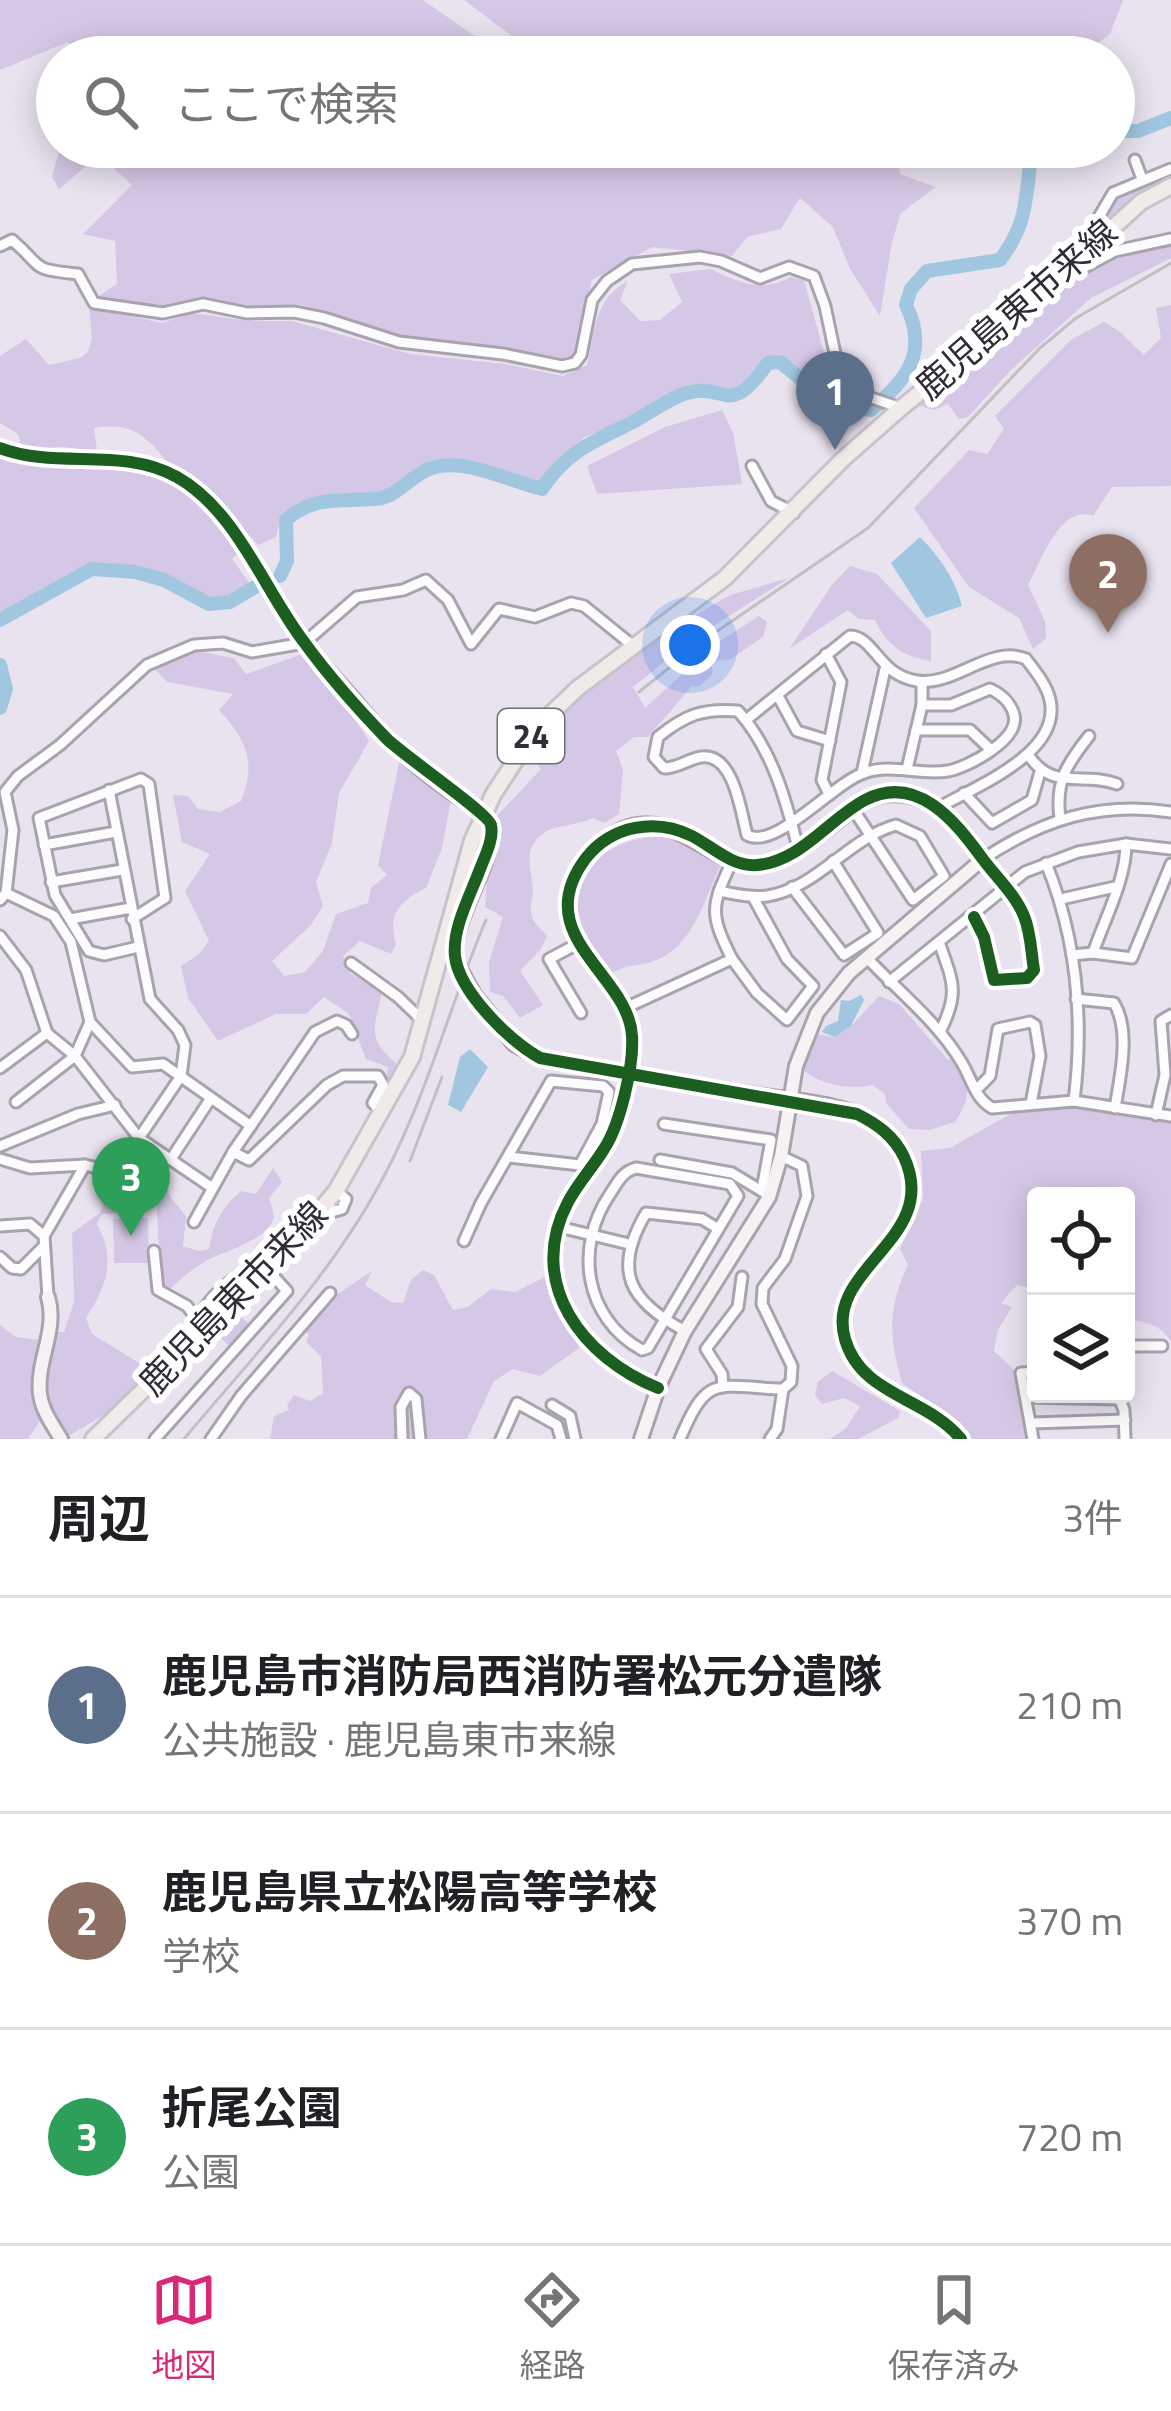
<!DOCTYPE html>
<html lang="ja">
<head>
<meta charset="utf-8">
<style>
	:root { --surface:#fff; --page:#f2f2f2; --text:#202124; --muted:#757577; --line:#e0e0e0; --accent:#db2777 }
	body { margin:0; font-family:"Titillium Web","Noto Sans JP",sans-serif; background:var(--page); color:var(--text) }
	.controls { position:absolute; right:36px; bottom:36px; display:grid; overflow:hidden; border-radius:12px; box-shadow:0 6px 30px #0003 }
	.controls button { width:108px; height:108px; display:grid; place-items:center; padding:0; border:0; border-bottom:3px solid var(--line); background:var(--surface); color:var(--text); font:60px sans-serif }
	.you { position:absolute; left:690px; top:645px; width:42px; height:42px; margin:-30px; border:9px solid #fff; border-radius:50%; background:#1a73e8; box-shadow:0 0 0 18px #1a73e833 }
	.badge { display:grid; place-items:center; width:78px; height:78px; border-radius:50%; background:var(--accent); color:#fff; font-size:39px; font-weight:700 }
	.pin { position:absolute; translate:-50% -99px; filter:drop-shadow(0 3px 6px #0008) }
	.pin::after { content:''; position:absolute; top:63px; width:42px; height:36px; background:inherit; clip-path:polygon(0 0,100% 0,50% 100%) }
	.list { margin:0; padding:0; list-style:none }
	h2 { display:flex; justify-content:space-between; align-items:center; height:156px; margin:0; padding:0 48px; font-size:51px }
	h2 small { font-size:39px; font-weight:400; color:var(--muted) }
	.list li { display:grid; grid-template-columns:78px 1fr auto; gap:36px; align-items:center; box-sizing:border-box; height:216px; padding:0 48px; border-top:3px solid var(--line) }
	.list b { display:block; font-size:45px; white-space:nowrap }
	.list p { margin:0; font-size:39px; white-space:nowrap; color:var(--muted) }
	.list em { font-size:39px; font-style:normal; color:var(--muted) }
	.icon { flex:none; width:66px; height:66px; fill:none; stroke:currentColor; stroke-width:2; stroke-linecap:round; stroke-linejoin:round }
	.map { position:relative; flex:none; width:1171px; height:1439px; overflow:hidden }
	.search { position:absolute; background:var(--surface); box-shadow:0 6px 30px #0003; left:36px; right:36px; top:36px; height:132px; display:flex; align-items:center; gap:30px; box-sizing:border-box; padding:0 42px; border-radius:66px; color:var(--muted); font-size:45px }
	.sheet { height:804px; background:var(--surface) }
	nav { display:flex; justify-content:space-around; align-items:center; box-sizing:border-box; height:168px; border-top:3px solid var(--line); background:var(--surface); font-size:33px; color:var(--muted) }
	nav a { display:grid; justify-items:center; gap:6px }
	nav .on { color:var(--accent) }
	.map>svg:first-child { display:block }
	.green { fill:#d5c8e6 }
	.water { fill:#a1c7e0 }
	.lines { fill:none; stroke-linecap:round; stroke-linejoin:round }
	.river { stroke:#a1c7e0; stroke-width:14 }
	.street-casing { stroke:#a8a3ad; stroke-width:15 }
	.secondary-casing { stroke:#a8a3ad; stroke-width:18 }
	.primary-casing { stroke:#c6c3ca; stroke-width:20 }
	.street { stroke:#fcfbfd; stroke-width:9 }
	.secondary { stroke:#f6f2f3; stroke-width:12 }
	.primary { stroke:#f0eae9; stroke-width:14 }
	.rail { stroke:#c0bfc2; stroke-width:3 }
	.secondary-bridge-casing { stroke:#a8a3ad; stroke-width:18; stroke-linecap:butt }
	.secondary-bridge { stroke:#f6f2f3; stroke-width:12 }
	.cycleway-casing { stroke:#fff; stroke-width:20 }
	.cycleway { stroke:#1b5e20; stroke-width:12 }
	.labels { text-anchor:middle; stroke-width:12; stroke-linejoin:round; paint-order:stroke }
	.shield { fill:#fff; stroke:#6f6c73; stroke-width:3 }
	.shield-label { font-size:33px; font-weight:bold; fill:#312d37 }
	.street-label { font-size:36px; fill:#312d37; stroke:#fff }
</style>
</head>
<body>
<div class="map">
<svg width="1171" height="1439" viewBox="0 0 1171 1439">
	<rect width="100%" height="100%" fill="#e9e3f0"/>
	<g class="green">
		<polygon points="0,0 423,0 505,57 86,57 68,42 0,70"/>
		<polygon points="464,0 1123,0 1110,34 1079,57 589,57 577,45 512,36"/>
		<polygon points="60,147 661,147 674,152 832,147 899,154 900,174 936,187 901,213 892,242 880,316 850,269 833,227 800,198 781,229 747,237 732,256 652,247 592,280 573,359 554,360 535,353 409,337 294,307 248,306 200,298 164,306 96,298 117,284 115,241 83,234 132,185 99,155 59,189 52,177"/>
		<polygon points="1171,173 1171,178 1129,204 1091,239 1120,192"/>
		<polygon points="1171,242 1171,258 1091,298 1010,371 968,417 959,419 948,404 934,410 916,405 949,378 957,380 954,373 1070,278 1114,256"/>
		<path d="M 710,269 C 737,281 762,294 790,277 L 804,280 L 835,392 L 855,402 L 834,399 L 782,357 L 768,359 L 748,386 L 730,393 L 706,387 L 679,390 L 624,421 L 583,438 L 541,482 C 513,473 450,452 423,467 C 408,475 392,492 376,495 C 337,501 286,483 276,537 L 258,545 C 237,523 217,494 191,476 C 184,470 174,468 167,461 C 144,435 133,422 94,428 L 97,451 L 63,447 L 22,449 L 18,434 L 0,423 L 0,356 L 26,339 L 49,365 L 80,358 L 88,352 L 92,338 L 89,307 L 162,323 L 191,313 L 250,321 L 292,321 L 410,354 L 505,364 L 563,376 L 587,365 C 595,331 594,299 628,281 L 620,300 L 640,321 L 660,320 L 682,302 L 669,274 Z"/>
		<path d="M 1171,305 L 1171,486 L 1112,487 L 1093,516 C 1060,504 1042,560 1028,585 L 1045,621 L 1046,638 L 1033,649 L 1019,618 L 969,587 L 914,508 L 969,450 L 987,454 L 1004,429 L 995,416 L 1072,339 L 1104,322 L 1119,331 L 1144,355 L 1161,338 L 1156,308 Z"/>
		<polygon points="722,410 733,432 742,484 597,494 587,466 665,427"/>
		<path d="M 0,457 C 38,467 73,463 112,464 C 171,464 205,511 238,553 L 232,559 L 251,585 L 220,601 L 207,600 L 167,578 L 104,564 L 84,567 L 0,615 Z"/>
		<path d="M 850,566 L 877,574 L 931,631 L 931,661 C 902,656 888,646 875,620 L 859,619 L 848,610 L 789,649 L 831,586 Z"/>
		<path d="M 789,578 L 694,638 L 633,687 L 645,708 L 714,645 L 759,616 L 767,622 L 763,637 L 731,659 L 711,661 L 713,673 L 699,687 L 692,686 L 648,737 L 634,737 L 616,751 L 623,770 L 619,814 L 605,823 L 593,818 C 578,825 555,826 547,831 C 519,848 533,870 533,892 C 532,903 528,910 534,921 C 534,922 546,935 547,936 L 541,949 L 520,971 L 543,1005 L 520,1018 L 503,996 L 490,992 L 489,962 L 503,917 L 485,907 L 489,854 L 498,830 L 495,818 L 541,769 L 533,757 L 568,707 L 657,638 L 730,595 Z"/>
		<path d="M 196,651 L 234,658 L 246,674 L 311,651 L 369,741 L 339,793 L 332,843 L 316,882 L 323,906 L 311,925 L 272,961 L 284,976 L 305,972 L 323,951 L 336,914 L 368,903 L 371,888 L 387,875 L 378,865 L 400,758 L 451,799 L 442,848 L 426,888 C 400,900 387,915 396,944 L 391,954 L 360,941 L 343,956 L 350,973 L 382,993 C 373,1030 367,1038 398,1065 L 382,1096 L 388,1067 L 366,1059 L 349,1014 L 324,997 L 306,1014 L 276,1014 L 218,1041 L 188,998 L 181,966 L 198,955 L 209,941 L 185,891 L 210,854 L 182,842 L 173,795 L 188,796 L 198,809 L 220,812 L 241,801 C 257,762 246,739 219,710 L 233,694 L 167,682 L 153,667 Z"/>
		<path d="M 667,837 L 721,864 C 706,896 695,941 661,958 C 642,968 624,962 609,976 C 599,961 584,945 579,928 C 560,871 616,833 667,837 Z"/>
		<path d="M 879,996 L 899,1004 L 948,1060 L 955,1057 C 969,1083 973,1096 955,1122 L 929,1130 L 909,1129 L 886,1103 L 885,1094 L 872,1085 C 849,1090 818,1085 801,1068 L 816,1034 L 835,1037 L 851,1026 Z"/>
		<path d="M 1056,1103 L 1171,1118 L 1171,1342 C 1161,1324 1144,1321 1126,1320 L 1126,1196 L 1036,1196 L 1036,1297 L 1026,1287 L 1017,1285 L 1001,1303 L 1012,1307 L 998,1330 L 994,1351 L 1023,1378 L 1033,1439 L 970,1439 L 961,1423 L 902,1383 C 889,1336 887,1310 908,1265 L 900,1249 L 923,1198 L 921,1151 L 950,1148 L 1021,1108 Z"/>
		<path d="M 273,1168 L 282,1182 L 269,1198 C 270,1199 274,1215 274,1216 C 270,1241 220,1252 204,1262 C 191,1270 177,1281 168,1292 L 161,1287 L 156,1195 L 131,1193 L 125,1187 L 125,1179 L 134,1175 L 145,1180 L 150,1176 L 164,1181 L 169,1195 L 186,1216 L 183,1246 L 199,1251 L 209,1249 C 212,1225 222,1207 241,1191 L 256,1194 Z"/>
		<path d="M 108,1175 L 117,1177 L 115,1188 L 125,1197 L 119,1213 L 102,1214 L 97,1224 C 117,1260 106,1287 86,1318 L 92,1334 L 144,1366 C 137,1401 94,1420 67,1437 C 38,1396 46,1379 56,1332 L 64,1332 L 74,1302 L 72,1233 L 100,1213 L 104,1203 L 99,1195 Z"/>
		<polygon points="148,1218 149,1263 114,1263 113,1219"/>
		<polygon points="423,1270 434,1275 453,1310 468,1307 491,1289 515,1292 547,1276 579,1348 540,1376 513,1369 494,1381 467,1439 270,1439 274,1416 289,1410 287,1405 294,1395 310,1401 323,1393 321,1356 306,1342 309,1335 303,1329 323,1304 372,1271 365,1285 391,1302 403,1303 411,1280"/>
		<polygon points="234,1310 251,1326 232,1349 214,1331"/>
		<polygon points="0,1325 16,1337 41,1340 35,1393 41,1419 28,1439 0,1439"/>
		<polygon points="832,1371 900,1411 898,1418 858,1439 830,1439 846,1428 860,1406 844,1398 822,1404 815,1395 818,1382"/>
	</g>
	<g class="water">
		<path d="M 920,537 C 940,557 955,579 962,606 L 926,618 L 891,563 Z"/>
		<polygon points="861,995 864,1000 851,1026 835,1037 822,1032 826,1026 838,1021 841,1000 849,1001"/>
		<polygon points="470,1049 488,1067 461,1112 448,1105 460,1057"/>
	</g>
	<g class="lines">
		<g class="river">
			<polyline points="1114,131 1138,131 1171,118"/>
			<path d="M 280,576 L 287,561 L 286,520 C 314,495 340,502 375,499 C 398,498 411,474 432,468 C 464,457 511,482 542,489 C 567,451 593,442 631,423 C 648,414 664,402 681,395 C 728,378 725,423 768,363 L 780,362 L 831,403 L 871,410 C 907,380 929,352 906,305 L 911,289 L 927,271 L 1000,260 C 1031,219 1024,194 1033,147"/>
			<polyline points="0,620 92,569 135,572 164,580 209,604 230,602 255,587"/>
			<polyline points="0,665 6,689 0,708"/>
		</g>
		<g class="street-casing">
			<g id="street">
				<polyline points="1135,160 1142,179"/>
				<path d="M 0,246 L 12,240 C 45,268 28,269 78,274 L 94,303 L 163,313 L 203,304 L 247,313 L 294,312 L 324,318 L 399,342 L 503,354 L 562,366 L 575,363 L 581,355 L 592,300 L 607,281 L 632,264 L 700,257 L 721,261 L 760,278 L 789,267 L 814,276 L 825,306 L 841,382 L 851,391 L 901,408"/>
				<polyline points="1089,248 1090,232 1113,193 1171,169"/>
				<polyline points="1068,268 1083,268 1115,251 1171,239"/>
				<polyline points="752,466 771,501 794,513"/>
				<polyline points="826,654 841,682 822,780 829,794"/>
				<polyline points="778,696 797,731 830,741"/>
				<path d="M 746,720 L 850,636 C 875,637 878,675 917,681 C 954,687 990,644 1026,659 C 1035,671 1047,685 1050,700 C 1062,753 976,786 940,807"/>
				<polyline points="916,730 970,730 991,750"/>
				<path d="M 1029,756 C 1054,792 1083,771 1117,784"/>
				<polyline points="907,769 922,705 922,683"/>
				<polyline points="862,773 885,669"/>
				<polyline points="109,790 150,999 178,1030 185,1045 181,1076 139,1138"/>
				<polyline points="964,793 992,823 1032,800 1040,772"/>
				<path d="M 1060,818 C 1055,781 1067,764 1089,736"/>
				<polyline points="44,845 116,832"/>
				<path d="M 798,848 C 786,800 772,749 738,711 C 703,708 685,715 658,737 L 654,757 L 664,768 C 678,768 688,759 701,757 C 734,752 741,813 747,835 C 775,851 833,783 864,773 C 892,763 920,776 948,771 C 968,767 1020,740 1014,715 C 1011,703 1001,694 990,689 L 951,705 L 922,705"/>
				<path d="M 1046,863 C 1077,939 1084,1020 1074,1101"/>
				<polyline points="51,882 122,870"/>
				<polyline points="792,887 844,955 878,933 833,861"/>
				<path d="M 719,891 C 735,894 751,898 767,896 C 816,889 849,838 896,825 L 920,836 L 944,876 L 913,900 L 853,809"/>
				<polyline points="6,893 54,916 71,942 90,1022 132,1067 163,1064 251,1126"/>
				<polyline points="1061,899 1115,887"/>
				<polyline points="0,900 6,893 13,830 5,792 18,776 60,745 147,665 194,645 223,643 252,652 304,643 357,597 403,590 426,580 448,600 471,644 499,609 535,617 571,603 584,606 632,645"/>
				<path d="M 974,917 L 984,937 L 994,980 L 1027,978 L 1034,970 L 1023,912 L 983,859 C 1042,820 1099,801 1171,812"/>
				<polyline points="70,919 131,908"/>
				<polyline points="132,919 165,898 149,784 141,779 39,818 55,895 89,951 104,955 138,947"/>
				<polyline points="0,936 26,970 47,1033"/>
				<path d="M 939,942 C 953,982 960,992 940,1032"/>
				<polyline points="577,944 549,959 581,1013"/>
				<path d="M 1093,953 C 1105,918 1126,879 1126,844"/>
				<polyline points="1072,955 1093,953 1132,958 1171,864"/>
				<path d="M 867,958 C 899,992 938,1022 962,1063 C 972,1080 975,1098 992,1108 L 1074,1101 L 1171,1116"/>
				<polyline points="732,959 757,993 787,1020 813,986 787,959 753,897"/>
				<polyline points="351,963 398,997 423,1021"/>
				<polyline points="889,982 1025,872 1078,852 1126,844 1171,849"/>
				<path d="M 1076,999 L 1114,1003 C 1131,1031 1120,1077 1115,1108"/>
				<path d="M 623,1009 L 732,959 C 709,913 711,907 732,861"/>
				<polyline points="0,1068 47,1033 75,1056 139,1138 211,1187"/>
				<polyline points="976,1090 990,1076 998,1029 1030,1022 1035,1025 1040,1056 1031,1104"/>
				<polyline points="16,1102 75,1056 90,1022"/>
				<polyline points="1156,1115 1165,1075 1161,1021 1171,1015"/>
				<polyline points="664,1124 771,1140 762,1189"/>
				<polyline points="0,1146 78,1114 115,1105"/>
				<polyline points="233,1152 249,1160 327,1085 343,1076 378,1076 383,1085 373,1103 383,1113"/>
				<polyline points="509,1157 580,1165 583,1169"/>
				<polyline points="0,1159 30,1168 85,1165 122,1174 133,1171 149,1145"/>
				<polyline points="171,1159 211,1098"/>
				<polyline points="660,1160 732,1173 765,1193"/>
				<path d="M 636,1168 L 730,1184 L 738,1196 L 648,1348 L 642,1350 C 584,1318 574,1247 610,1194 C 618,1182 622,1172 636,1168 Z"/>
				<polyline points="325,1206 335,1211 342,1209 346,1199 336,1191"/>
				<polyline points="194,1222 233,1152 315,1032 337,1021 346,1025 352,1034"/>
				<polyline points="0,1226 30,1224 44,1236 48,1297"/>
				<polyline points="559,1227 629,1244"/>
				<polyline points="44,1236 85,1165"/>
				<polyline points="464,1241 481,1203 551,1081 603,1086 609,1092 602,1124 580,1165"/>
				<polyline points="154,1251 158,1290 187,1306 197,1319"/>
				<polyline points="0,1257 12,1268 21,1269 44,1246"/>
				<path d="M 685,1331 C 629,1301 612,1271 646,1213 L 702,1219 L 717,1228"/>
				<path d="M 192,1341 L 190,1329 C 207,1303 224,1279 255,1269 L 260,1275"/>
				<polyline points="1035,1342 1036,1342"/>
				<polyline points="1126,1346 1162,1346"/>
				<polyline points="723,1387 722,1374 706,1349 738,1307 742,1277"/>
				<polyline points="1026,1397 1119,1399"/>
				<polyline points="1119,1398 1124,1410 1125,1439"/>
				<polyline points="552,1405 570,1416 575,1439"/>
				<polyline points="1032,1423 1125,1420"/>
				<polyline points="155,1439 287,1291 267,1269"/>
				<polyline points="211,1439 241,1396 330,1293"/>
				<polyline points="402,1439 401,1407 409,1393 416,1399 420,1439"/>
				<polyline points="501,1439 517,1403 557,1425 561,1439"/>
				<path d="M 680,1439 C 708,1372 717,1387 783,1389 L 791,1382 L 792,1366 L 762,1304 L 763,1288 L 785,1259 L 807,1196 L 802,1166 L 781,1156"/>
				<polyline points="770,1439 777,1429 783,1389"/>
				<polyline points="1033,1439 1021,1373 1036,1372"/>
			</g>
		</g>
		<g class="secondary-casing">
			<g id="secondary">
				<path d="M 0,448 C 58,470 122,446 178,478 C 238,512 264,592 305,644 C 324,668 346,689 365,713 C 394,748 429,779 468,803 C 479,809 490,814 491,828 C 494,866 452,916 455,960"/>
				<path d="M 475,996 L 514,1044 L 540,1058 C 612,1072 684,1083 756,1095 C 792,1100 840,1103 872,1121 C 887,1131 899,1146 906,1163 C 938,1240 814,1275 849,1350 C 871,1398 930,1400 961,1439"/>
				<path d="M 48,1297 C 58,1330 36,1361 40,1394 C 42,1411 53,1425 61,1439"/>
				<path d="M 641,1439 L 658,1388 L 685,1331 L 769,1197 L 781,1156 L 796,1066 L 817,1013 L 849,973 L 983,859 C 954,815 920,780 864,800 C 836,821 790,864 756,865 C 704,867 661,786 597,847 C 514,925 634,979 632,1041 C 631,1074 623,1119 605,1147 C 593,1167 574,1185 565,1208 C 531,1290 583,1358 658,1388"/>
			</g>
		</g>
		<g class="primary-casing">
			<polyline id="primary" points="93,1439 284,1253 336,1191 412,1057 472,841 493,795 537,727 578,688 725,578 843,459 901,408 1028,305 1141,202 1171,186"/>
		</g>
		<use href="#street" class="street"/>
		<use href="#secondary" class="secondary"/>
		<use href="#primary" class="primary"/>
		<g class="rail">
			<polyline points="639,692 700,643 868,528 1040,348 1076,318 1171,263"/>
			<polyline points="410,1161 442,1077"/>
			<path d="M 184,1439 C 254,1355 333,1274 384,1176 C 427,1096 450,1004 486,920"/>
		</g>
		<g class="secondary-bridge-casing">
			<polyline id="secondary-bridge" points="455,960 475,996"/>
		</g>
		<use href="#secondary-bridge" class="secondary-bridge"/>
		<g class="cycleway-casing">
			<g id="cycleway">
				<path d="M 0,448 C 58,470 121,446 177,477 C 237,511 264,590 304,642 C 328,675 358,709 387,739 C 403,755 489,814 491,825 C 494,839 485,856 480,869 C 471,894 452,928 455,956 C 459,992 510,1041 540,1058 L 857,1114 C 877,1124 894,1136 904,1157 C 942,1239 824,1267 845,1339 C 861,1396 927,1397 961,1439"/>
				<path d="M 658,1388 C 583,1358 525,1283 568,1202 C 578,1183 593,1167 604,1149 C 620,1125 634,1065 632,1036 C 629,974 527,936 586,858 C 612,825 656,818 692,836 C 713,847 732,867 757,865 C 800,862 829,819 865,800 C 917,773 955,821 982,858 C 996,877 1015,894 1024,916 C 1031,933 1031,952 1034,970 L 1027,978 L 994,980 L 984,937 L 974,917"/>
			</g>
		</g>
		<use href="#cycleway" class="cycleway"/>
	</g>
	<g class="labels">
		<rect class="shield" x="498" y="709" width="66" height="54" rx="9"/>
		<g class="shield-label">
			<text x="531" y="748">24</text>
		</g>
		<g class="street-label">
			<text transform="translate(1016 309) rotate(-41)" y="13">鹿児島東市来線</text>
			<text transform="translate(233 1298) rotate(-46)" y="13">鹿児島東市来線</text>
		</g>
	</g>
</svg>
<div class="controls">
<button><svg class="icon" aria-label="locate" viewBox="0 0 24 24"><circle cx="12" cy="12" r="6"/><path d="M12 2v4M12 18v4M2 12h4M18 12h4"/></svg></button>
<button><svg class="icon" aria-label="layers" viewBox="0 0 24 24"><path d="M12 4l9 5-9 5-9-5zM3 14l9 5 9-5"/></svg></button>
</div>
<div class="you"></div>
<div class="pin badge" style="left:835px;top:450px;background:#5c6f8a">1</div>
<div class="pin badge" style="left:1108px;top:633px;background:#8d6e63">2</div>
<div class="pin badge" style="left:131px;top:1236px;background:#2e9e5b">3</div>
<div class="search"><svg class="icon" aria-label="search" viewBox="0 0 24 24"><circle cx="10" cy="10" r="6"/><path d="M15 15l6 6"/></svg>ここで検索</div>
</div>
<section class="sheet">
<h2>周辺<small>3件</small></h2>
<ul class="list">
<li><span class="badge" style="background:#5c6f8a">1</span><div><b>鹿児島市消防局西消防署松元分遣隊</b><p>公共施設 · 鹿児島東市来線</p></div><em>210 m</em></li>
<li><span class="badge" style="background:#8d6e63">2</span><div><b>鹿児島県立松陽高等学校</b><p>学校</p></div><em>370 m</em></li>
<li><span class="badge" style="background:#2e9e5b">3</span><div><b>折尾公園</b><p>公園</p></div><em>720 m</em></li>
</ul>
</section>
<nav>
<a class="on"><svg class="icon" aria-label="map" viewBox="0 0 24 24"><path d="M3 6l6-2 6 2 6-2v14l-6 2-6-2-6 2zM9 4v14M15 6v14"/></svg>地図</a>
<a><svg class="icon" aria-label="directions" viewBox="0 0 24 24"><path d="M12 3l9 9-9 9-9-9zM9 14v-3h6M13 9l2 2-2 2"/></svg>経路</a>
<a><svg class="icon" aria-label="saved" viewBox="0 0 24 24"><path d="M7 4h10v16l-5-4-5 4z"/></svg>保存済み</a>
</nav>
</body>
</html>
